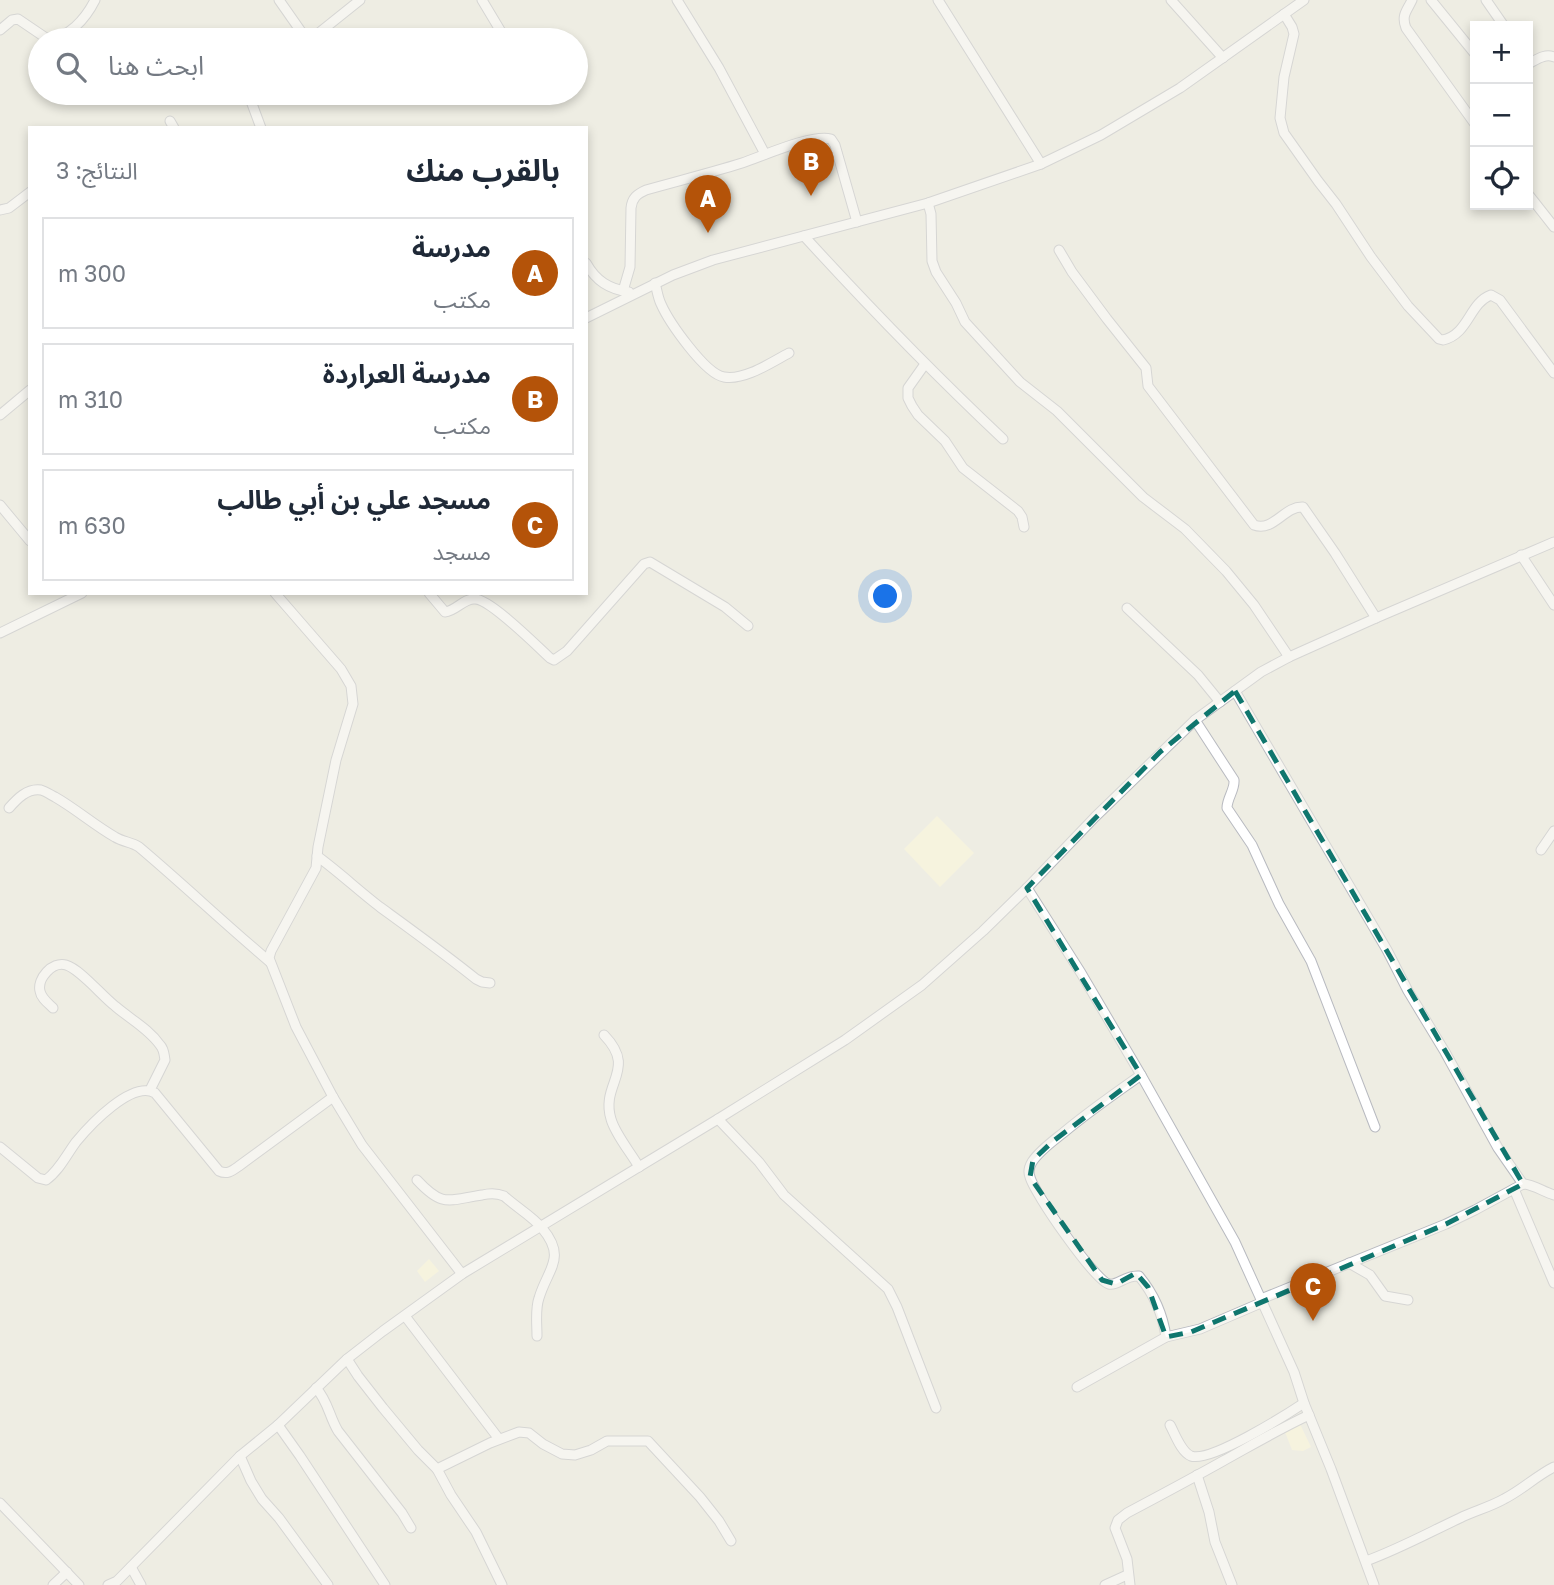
<!DOCTYPE html>
<html lang="ar">
<head>
<meta charset="utf-8">
<style>
	:root { --surface:#fff; --page:#f6f6f7; --text:#1f2937; --muted:#747a83; --line:#e0e1e3; --accent:#b45309 }
	body { margin:0; font-family:"Golos Text","Noto Sans Arabic",sans-serif; background:var(--page); color:var(--text); direction:rtl }
	.controls { position:absolute; right:21px; top:21px; display:grid; overflow:hidden; border-radius:0px; box-shadow:0 4px 10px #0003 }
	.controls button { width:63px; height:63px; display:grid; place-items:center; padding:0; border:0; border-bottom:2px solid var(--line); background:var(--surface); color:var(--text); font:35px sans-serif }
	.you { position:absolute; left:886px; top:597px; width:24px; height:24px; margin:-18px; border:5px solid #fff; border-radius:50%; background:#1a73e8; box-shadow:0 0 0 10px #1a73e833 }
	.badge { display:grid; place-items:center; width:46px; height:46px; border-radius:50%; background:var(--accent); color:#fff; font-size:23px; font-weight:700 }
	.pin { position:absolute; translate:-50% -58px; filter:drop-shadow(0 2px 4px #0008) }
	.pin::after { content:''; position:absolute; top:37px; width:24px; height:21px; background:inherit; clip-path:polygon(0 0,100% 0,50% 100%) }
	.list { margin:0; padding:0; list-style:none }
	h2 { display:flex; justify-content:space-between; align-items:center; height:91px; margin:0; padding:0 28px; font-size:30px }
	h2 small { font-size:23px; font-weight:400; color:var(--muted) }
	.list li { display:grid; grid-template-columns:46px 1fr auto; gap:21px; align-items:center; box-sizing:border-box; height:112px; margin:0 14px 14px; padding:0 14px; border:2px solid var(--line); border-radius:0px }
	.list b { display:block; font-size:26px; white-space:nowrap }
	.list p { margin:0; font-size:23px; white-space:nowrap; color:var(--muted) }
	.list em { font-size:23px; font-style:normal; color:var(--muted) }
	.icon { flex:none; width:38px; height:38px; fill:none; stroke:currentColor; stroke-width:2; stroke-linecap:round; stroke-linejoin:round }
	.map { position:relative; flex:none; width:1554px; height:1585px; overflow:hidden; direction:ltr }
	.search { position:absolute; background:var(--surface); box-shadow:0 4px 10px #0003; left:28px; top:28px; width:560px; height:77px; display:flex; align-items:center; gap:18px; box-sizing:border-box; padding:0 24px; border-radius:38px; color:var(--muted); font-size:26px }
	.panel { position:absolute; background:var(--surface); box-shadow:0 4px 10px #0003; left:28px; top:126px; width:560px; height:469px; border-radius:0px; direction:rtl }
	.map>svg:first-child { display:block }
	.commercial { fill:#fefad8 }
	.lines { fill:none; stroke-linecap:round; stroke-linejoin:round }
	.minor-casing { stroke:#b8bac0; stroke-width:11 }
	.minor { stroke:#fff; stroke-width:9 }
	.marked { fill:none; stroke:#0f766e; stroke-width:5; stroke-dasharray:14 9; stroke-linejoin:round }
</style>
</head>
<body>
<div class="map">
<svg width="1554" height="1585" viewBox="0 0 1554 1585">
	<rect width="100%" height="100%" fill="#eeede3"/>
	<g class="commercial">
		<polygon points="937,816 974,853 940,887 904,849"/>
		<polygon points="429,1259 439,1271 425,1282 417,1271"/>
		<polygon points="1300,1424 1311,1447 1303,1451 1292,1450 1285,1432"/>
	</g>
	<g class="lines">
		<g class="minor-casing">
			<g id="minor">
				<polyline points="279,0 307,40"/>
				<polyline points="482,0 506,40"/>
				<polyline points="677,0 719,68 765,154"/>
				<polyline points="938,0 1041,164"/>
				<polyline points="1171,0 1223,58"/>
				<path d="M 1412,0 C 1407,11 1401,15 1406,28 L 1475,124"/>
				<polyline points="1431,0 1475,54"/>
				<polyline points="1486,0 1504,26"/>
				<path d="M 1284,14 L 1292,27 L 1294,34 L 1284,77 L 1280,118 L 1284,133 L 1318,181 L 1336,204 L 1371,257 L 1408,306 L 1439,339 L 1443,340 C 1469,334 1469,303 1491,295 L 1500,300 L 1554,373"/>
				<path d="M 0,30 L 12,20 L 18,19 L 46,38 C 68,40 86,18 95,0"/>
				<polyline points="310,40 360,0"/>
				<path d="M 1528,64 C 1536,60 1545,53 1554,57"/>
				<polyline points="248,93 261,128"/>
				<polyline points="170,121 174,128"/>
				<polyline points="1528,194 1554,227"/>
				<polyline points="928,203 931,214 932,261 936,272 956,303 965,322 1020,382 1057,411 1143,497 1185,529 1226,571 1254,605 1289,657"/>
				<polyline points="0,210 9,208 30,192"/>
				<path d="M 804,236 C 868,306 934,374 1003,439"/>
				<path d="M 1059,250 L 1072,272 L 1107,319 L 1146,368 L 1148,386 L 1254,525 C 1274,532 1284,506 1303,507 L 1335,553 L 1376,618"/>
				<path d="M 586,263 C 596,281 609,289 629,292"/>
				<path d="M 655,283 C 657,290 658,298 661,304 C 669,322 705,374 724,377 C 744,381 772,362 789,353"/>
				<path d="M 623,291 L 630,267 L 631,208 C 632,198 637,194 646,190 C 678,181 710,173 742,163 C 763,156 811,134 831,139 L 835,145 L 857,222"/>
				<polyline points="586,318 673,275 713,260 928,203 1041,164 1101,135 1180,88 1304,0"/>
				<polyline points="925,364 908,388 908,398 912,406 918,415 945,441 963,468 1018,511 1022,517 1024,527"/>
				<polyline points="0,415 30,390"/>
				<polyline points="0,505 30,541"/>
				<polyline points="1521,555 1554,605"/>
				<polyline points="275,593 341,669 351,686 353,704 336,760 318,847 316,868 271,951 269,958 296,1027 333,1097 362,1145 462,1274"/>
				<path d="M 429,593 L 445,612 C 456,611 464,598 475,599 C 490,599 537,646 550,658 L 554,660 L 567,651 L 644,564 L 650,562 L 725,607 L 748,626"/>
				<polyline points="1127,608 1198,675 1220,702"/>
				<polyline points="0,633 82,593"/>
				<polyline points="1235,691 1387,950 1408,991 1445,1052 1498,1148 1523,1184"/>
				<path d="M 1195,720 L 1234,780 C 1235,790 1227,798 1227,808 L 1252,845 L 1279,904 L 1311,961 L 1375,1127"/>
				<path d="M 9,808 C 17,799 27,788 41,790 C 45,791 51,795 55,797 C 76,809 94,825 115,837 C 123,842 132,842 139,847 C 184,885 226,925 270,962"/>
				<polyline points="1541,850 1554,831"/>
				<path d="M 317,856 C 339,872 359,891 380,907 C 413,931 445,954 476,979 L 482,982 L 490,983"/>
				<polyline points="1027,888 1081,973 1141,1075 1235,1242 1294,1372 1304,1403 1331,1469 1374,1585"/>
				<path d="M 53,1008 C 48,1003 41,998 40,991 C 37,979 52,961 66,965 C 80,969 102,996 115,1006 C 130,1019 149,1029 160,1045 C 164,1049 164,1054 165,1060 L 150,1090"/>
				<path d="M 604,1035 C 638,1070 600,1083 611,1119 C 615,1134 631,1153 639,1167"/>
				<path d="M 1141,1075 C 1114,1094 1088,1112 1063,1133 C 1053,1141 1039,1151 1032,1162 C 1029,1167 1028,1172 1030,1177 C 1034,1193 1095,1281 1109,1284 C 1118,1286 1125,1275 1139,1276 C 1153,1293 1163,1315 1166,1337"/>
				<polyline points="718,1119 759,1162 784,1195 888,1289 897,1307 936,1408"/>
				<path d="M 0,1147 L 38,1178 L 46,1180 C 59,1171 67,1154 76,1142 C 90,1125 132,1080 155,1093 L 219,1171 C 227,1175 232,1171 239,1166 L 333,1097"/>
				<path d="M 417,1180 C 443,1208 448,1200 482,1195 C 490,1193 497,1193 504,1196 C 516,1207 532,1216 542,1228 C 567,1258 548,1268 539,1298 C 535,1309 537,1323 537,1336"/>
				<polyline points="1514,1189 1554,1283"/>
				<polyline points="1349,1263 1370,1275 1385,1296 1408,1300"/>
				<path d="M 1261,1299 L 1446,1224 L 1475,1210 L 1523,1184 C 1532,1184 1544,1192 1554,1195"/>
				<polyline points="405,1316 499,1439"/>
				<polyline points="347,1359 358,1376 383,1408 418,1450 437,1469 451,1495 476,1532 502,1585"/>
				<polyline points="1077,1387 1166,1337 1200,1329 1263,1302"/>
				<path d="M 316,1388 C 328,1401 329,1416 338,1431 L 402,1513 L 411,1528"/>
				<polyline points="278,1425 300,1456 385,1585"/>
				<path d="M 1170,1425 C 1175,1434 1181,1452 1191,1456 C 1210,1463 1286,1415 1304,1403"/>
				<polyline points="240,1456 251,1481 262,1499 279,1518 328,1585"/>
				<polyline points="437,1469 490,1443 519,1432 529,1433 543,1444 562,1454 575,1455 591,1450 607,1441 648,1441 700,1497 719,1521 731,1541"/>
				<polyline points="1197,1475 1209,1512 1215,1542 1232,1585"/>
				<polyline points="0,1503 79,1585"/>
				<path d="M 1366,1561 C 1399,1549 1428,1533 1460,1518 C 1474,1511 1490,1507 1504,1499 C 1522,1490 1536,1476 1554,1467"/>
				<polyline points="131,1567 141,1585"/>
				<polyline points="53,1585 67,1572"/>
				<polyline points="108,1585 117,1581 240,1456 278,1425 347,1359 383,1331 462,1274 718,1119 845,1040 922,985 983,931 1027,888 1095,817 1195,720 1261,672 1289,657 1376,618 1554,542"/>
				<polyline points="1105,1585 1127,1575"/>
				<path d="M 1130,1585 L 1127,1559 L 1115,1528 L 1118,1520 L 1127,1513 C 1159,1496 1191,1479 1223,1461 C 1252,1445 1279,1429 1309,1415"/>
			</g>
		</g>
		<use href="#minor" class="minor"/>
	</g>
	<path d="M0 0H1554V1585H0ZM 1235,691 L 1523,1184 L 1446,1224 L 1191,1332 L 1166,1337 L 1148,1287 L 1136,1273 L 1116,1284 L 1102,1280 L 1030,1177 L 1033,1160 L 1052,1142 L 1141,1075 L 1027,888 L 1160,752 Z" fill="#eeede3" fill-opacity=".55" fill-rule="evenodd"/>
	<path class="marked" d="M 1235,691 L 1523,1184 L 1446,1224 L 1191,1332 L 1166,1337 L 1148,1287 L 1136,1273 L 1116,1284 L 1102,1280 L 1030,1177 L 1033,1160 L 1052,1142 L 1141,1075 L 1027,888 L 1160,752 Z"/>
</svg>
<div class="controls">
<button>+</button>
<button>−</button>
<button><svg class="icon" aria-label="locate" viewBox="0 0 24 24"><circle cx="12" cy="12" r="6"/><path d="M12 2v4M12 18v4M2 12h4M18 12h4"/></svg></button>
</div>
<div class="you"></div>
<div class="pin badge" style="left:708px;top:233px">A</div>
<div class="pin badge" style="left:811px;top:196px">B</div>
<div class="pin badge" style="left:1313px;top:1321px">C</div>
<div class="search"><svg class="icon" aria-label="search" viewBox="0 0 24 24"><circle cx="10" cy="10" r="6"/><path d="M15 15l6 6"/></svg>ابحث هنا</div>
<section class="panel">
<h2>بالقرب منك<small>النتائج: 3</small></h2>
<ul class="list">
<li><span class="badge">A</span><div><b>مدرسة</b><p>مكتب</p></div><em>300 m</em></li>
<li><span class="badge">B</span><div><b>مدرسة العراردة</b><p>مكتب</p></div><em>310 m</em></li>
<li><span class="badge">C</span><div><b>مسجد علي بن أبي طالب</b><p>مسجد</p></div><em>630 m</em></li>
</ul>
</section>
</div>
</body>
</html>
